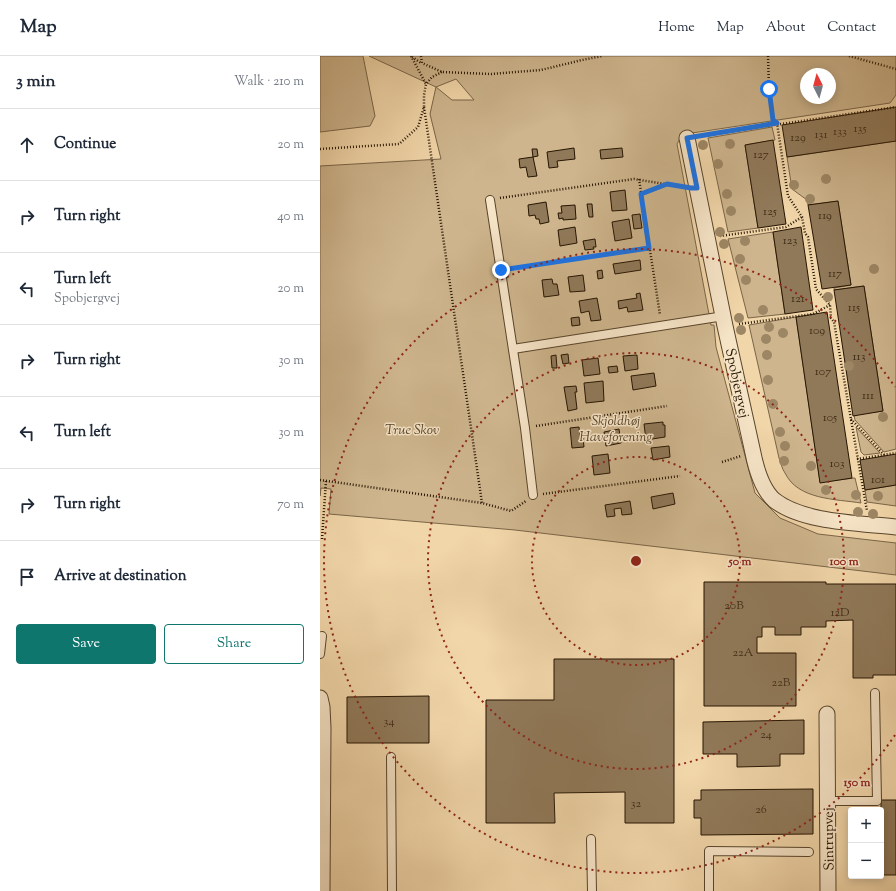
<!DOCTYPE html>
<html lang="en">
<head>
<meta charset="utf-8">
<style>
	:root { --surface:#fff; --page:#f6f6f7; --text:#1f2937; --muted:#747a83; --line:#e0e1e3; --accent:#0f766e }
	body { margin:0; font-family:"Sorts Mill Goudy",serif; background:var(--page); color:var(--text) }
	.controls { position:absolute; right:12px; bottom:12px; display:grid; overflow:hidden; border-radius:4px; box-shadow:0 2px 10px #0003 }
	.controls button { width:36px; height:36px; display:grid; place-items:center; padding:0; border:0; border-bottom:1px solid var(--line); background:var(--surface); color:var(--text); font:20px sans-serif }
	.compass { position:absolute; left:480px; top:12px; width:36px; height:36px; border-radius:50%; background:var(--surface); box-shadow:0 2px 10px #0003; rotate:354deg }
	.stop { position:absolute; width:12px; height:12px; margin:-9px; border:3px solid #1a73e8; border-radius:50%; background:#fff }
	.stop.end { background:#1a73e8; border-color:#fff; box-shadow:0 1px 4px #0008 }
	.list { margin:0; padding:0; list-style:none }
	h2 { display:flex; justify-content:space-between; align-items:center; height:52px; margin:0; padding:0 16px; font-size:17px }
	h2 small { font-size:13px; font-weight:400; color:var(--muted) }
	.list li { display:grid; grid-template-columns:26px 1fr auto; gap:12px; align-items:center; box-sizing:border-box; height:72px; padding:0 16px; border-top:1px solid var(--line) }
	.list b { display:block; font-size:15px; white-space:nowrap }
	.list p { margin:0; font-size:13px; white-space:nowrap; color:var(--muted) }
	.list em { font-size:13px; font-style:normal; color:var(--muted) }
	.actions { display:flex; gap:8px; padding:12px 16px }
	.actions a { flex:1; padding:9px 0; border:1px solid var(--accent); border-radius:4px; text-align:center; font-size:14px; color:var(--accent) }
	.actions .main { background:var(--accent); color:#fff }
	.icon { flex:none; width:22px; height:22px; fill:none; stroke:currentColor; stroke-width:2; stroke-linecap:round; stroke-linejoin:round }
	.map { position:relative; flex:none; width:576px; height:835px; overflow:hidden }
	header { display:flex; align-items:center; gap:24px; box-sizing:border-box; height:56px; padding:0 20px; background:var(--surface); border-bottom:1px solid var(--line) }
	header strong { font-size:19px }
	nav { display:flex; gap:22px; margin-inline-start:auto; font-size:14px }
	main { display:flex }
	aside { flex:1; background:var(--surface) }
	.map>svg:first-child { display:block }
	.green { fill:#ceb58d; stroke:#7a6548; fill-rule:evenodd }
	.building { fill:#907959; stroke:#261502 }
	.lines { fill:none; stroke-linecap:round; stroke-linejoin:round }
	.service-casing { stroke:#59452c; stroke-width:10 }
	.minor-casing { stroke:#59452c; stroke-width:17 }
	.path { stroke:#261502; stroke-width:2.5; stroke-dasharray:1 2; stroke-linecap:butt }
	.service { stroke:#f6e4c7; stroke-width:8 }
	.minor { stroke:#f6e4c7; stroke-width:15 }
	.tree { fill:#9d8664 }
	.route { stroke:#1a73e8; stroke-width:5 }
	.ring { fill:none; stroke:#8f2418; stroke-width:2; stroke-dasharray:2 4 }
	.labels { text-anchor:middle; stroke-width:3; stroke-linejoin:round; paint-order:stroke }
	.number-label { font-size:12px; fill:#402e18 }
	.street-label { font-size:14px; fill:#261502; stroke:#f6e4c7 }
	.park-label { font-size:14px; font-style:italic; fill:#58452c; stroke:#f6e4c7 }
	.centre { fill:#8f2418; stroke:#f6e4c7; stroke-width:2 }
	.ring-label { font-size:12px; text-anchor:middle; font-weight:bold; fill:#8f2418; stroke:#f6e4c7; stroke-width:3; stroke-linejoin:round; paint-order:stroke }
</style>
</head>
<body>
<header>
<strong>Map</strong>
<nav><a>Home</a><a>Map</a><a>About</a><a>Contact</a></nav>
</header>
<main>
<aside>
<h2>3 min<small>Walk · 210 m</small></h2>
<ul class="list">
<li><svg class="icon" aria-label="ahead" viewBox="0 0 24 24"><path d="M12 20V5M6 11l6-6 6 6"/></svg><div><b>Continue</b></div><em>20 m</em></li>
<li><svg class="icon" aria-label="right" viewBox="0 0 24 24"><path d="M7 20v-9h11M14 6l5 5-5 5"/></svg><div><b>Turn right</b></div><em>40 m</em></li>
<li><svg class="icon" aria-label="left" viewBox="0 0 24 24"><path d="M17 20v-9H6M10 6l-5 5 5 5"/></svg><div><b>Turn left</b><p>Spobjergvej</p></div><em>20 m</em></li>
<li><svg class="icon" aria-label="right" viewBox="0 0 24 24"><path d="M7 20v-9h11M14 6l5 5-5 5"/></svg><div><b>Turn right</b></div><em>30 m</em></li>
<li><svg class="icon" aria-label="left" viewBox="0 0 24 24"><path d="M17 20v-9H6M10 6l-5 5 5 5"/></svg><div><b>Turn left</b></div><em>30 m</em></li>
<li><svg class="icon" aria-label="right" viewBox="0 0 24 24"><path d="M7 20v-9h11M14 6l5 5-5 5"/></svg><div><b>Turn right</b></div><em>70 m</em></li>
<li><svg class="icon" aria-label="arrive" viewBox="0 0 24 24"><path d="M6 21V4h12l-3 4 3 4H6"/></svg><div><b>Arrive at destination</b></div></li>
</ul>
<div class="actions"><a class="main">Save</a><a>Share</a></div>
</aside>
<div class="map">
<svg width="576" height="835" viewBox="0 0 576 835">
	<rect width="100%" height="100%" fill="#f1d6a9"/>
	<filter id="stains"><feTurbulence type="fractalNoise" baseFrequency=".005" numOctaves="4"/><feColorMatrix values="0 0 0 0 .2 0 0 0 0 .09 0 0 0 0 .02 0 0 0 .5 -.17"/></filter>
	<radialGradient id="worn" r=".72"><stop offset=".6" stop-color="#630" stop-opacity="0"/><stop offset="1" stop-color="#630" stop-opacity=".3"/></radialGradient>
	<g class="green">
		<polygon points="0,0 43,0 55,60 50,70 0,76"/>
		<path d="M 49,0 L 576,0 L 576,39 L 570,47 L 372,77 L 364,75 L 357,88 L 391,269 L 394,269 L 396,291 L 435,437 L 460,462 L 498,478 L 576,487 L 576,519 L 195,474 L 9,458 L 11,433 L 1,432 L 0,440 L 0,110 L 121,103 L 110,58 L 116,31 ZM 486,18 L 510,18 L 510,42 L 486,42 ZM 136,23 L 154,44 L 132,44 L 116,31 Z"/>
		<polygon points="452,71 455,84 425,89 438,172 408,176 388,82"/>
		<polygon points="576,85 576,393 564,396 535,364 534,359 563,355 544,230 514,234 514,232 531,229 518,145 488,149 487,144 472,133 467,101"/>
		<polygon points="453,176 465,258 428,262 408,183"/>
		<path d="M 476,261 L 500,426 L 535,422 L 541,447 C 516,443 478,444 465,417 C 462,413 461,407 459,402 L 429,269 Z"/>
		<polygon points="536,371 560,397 544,399 541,396"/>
		<polygon points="576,429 576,450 547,446 545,434"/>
	</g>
	<g class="building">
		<polygon points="576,51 576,85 467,101 462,69"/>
		<polygon points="453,84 466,168 438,172 425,89"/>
		<polygon points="254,92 255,103 237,105 238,111 229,112 227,96"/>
		<polygon points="302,92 303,101 281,103 280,94"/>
		<polygon points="212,93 217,93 218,100 213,101"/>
		<polygon points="213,101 217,120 208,121 206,111 200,112 199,103"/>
		<polygon points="305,134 307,154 292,155 290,136"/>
		<polygon points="518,145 531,229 502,233 488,149"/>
		<polygon points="226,146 229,166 220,168 219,163 216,163 215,159 209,160 208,149"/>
		<polygon points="267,148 272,148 273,161 269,161"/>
		<polygon points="255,149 256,163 243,164 243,162 239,163 238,157 242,157 241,150"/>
		<polygon points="320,158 322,172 314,173 312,159"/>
		<polygon points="309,163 312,182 295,185 292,166"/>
		<polygon points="255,171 257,187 240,190 238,174"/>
		<polygon points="481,171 493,254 465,258 453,176"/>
		<polygon points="275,183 276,191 273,191 274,193 265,194 263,185"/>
		<polygon points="320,204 321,214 295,218 293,208"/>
		<polygon points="282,214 283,222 278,223 277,215"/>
		<polygon points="263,219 265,235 250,236 248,221"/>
		<polygon points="232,223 233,228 237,228 239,239 224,241 222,224"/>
		<polygon points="544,230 563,355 533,360 514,234"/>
		<polygon points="320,237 323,254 308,256 307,251 299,253 298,245 317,242 316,238"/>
		<polygon points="277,242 281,264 271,265 269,255 261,257 259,245"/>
		<polygon points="507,256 532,422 500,427 476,261"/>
		<polygon points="259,261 260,269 252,270 251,262"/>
		<polygon points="248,298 249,307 243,308 241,299"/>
		<polygon points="236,299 237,312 232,312 231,300"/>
		<polygon points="317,299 318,313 305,315 303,300"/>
		<polygon points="278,302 280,318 264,320 262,304"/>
		<polygon points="297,310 298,316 289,317 288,311"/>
		<polygon points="334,317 336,330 313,334 311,320"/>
		<polygon points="283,325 284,345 266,347 264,327"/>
		<polygon points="256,330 257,336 255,336 257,353 248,355 244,331"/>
		<polygon points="343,366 343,369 345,369 345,381 326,384 324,368"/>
		<polygon points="259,371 260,382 263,382 264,391 252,392 250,372"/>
		<polygon points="299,373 301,387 286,390 284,376"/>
		<polygon points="349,390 350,401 333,404 331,392"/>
		<polygon points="288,398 290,417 274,419 272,400"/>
		<polygon points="576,398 576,429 545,434 540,404"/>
		<polygon points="353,437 355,448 333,453 331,441"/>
		<polygon points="310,445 312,458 302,459 301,452 294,453 295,460 287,461 285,449"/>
		<polygon points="384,526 506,526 506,528 576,528 576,619 553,619 553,622 533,622 533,564 506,565 506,571 481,571 481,579 455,579 455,571 442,571 442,581 437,581 437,597 476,597 476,650 384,650"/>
		<polygon points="234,603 354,603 354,767 305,767 305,736 234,737 235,767 166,767 166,644 234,644"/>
		<polygon points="109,640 109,687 27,687 27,641"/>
		<polygon points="484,664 484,698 460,698 460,710 417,711 417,698 383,698 383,666"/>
		<polygon points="493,733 493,778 381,779 381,762 374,762 374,744 381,744 381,734"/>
		<polygon points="561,744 576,744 576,819 561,819 561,754 531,754 530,819 530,752 561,752"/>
	</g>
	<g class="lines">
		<g class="service-casing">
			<g id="service">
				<polyline points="170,144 205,372 213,439"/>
				<polyline points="193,293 404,260"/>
				<polyline points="0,598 2,580"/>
				<polyline points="71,701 72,835"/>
				<polyline points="507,745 557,745 555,637"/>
				<polyline points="271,783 272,835"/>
				<polyline points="389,835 389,795 489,796"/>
			</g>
		</g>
		<g class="minor-casing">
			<g id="minor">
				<path d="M 367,82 L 405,270 L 433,397 C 436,412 442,433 454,444 C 483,467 540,467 576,471"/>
				<polyline points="0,642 2,651 3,672 2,835"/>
				<polyline points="507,658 508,835"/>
			</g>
		</g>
		<g class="path">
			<polyline points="91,0 106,28"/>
			<polyline points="101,0 102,7 122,16 171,18 221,14 262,4 282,0"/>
			<polyline points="448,0 449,33 453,64 457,67 468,140 482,161 485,177 488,181 496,233 510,249 511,262 514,266 547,455"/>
			<polyline points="529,0 576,13"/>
			<polyline points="92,1 101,7"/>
			<polyline points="104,51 162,447"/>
			<polyline points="380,80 576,51"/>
			<polyline points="0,93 79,88 98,71 104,51 104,39 106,28 112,21 122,16"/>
			<polyline points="319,123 340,259"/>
			<polyline points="321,138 347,128"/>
			<polyline points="180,142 314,123 363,131"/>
			<polyline points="400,180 466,171 482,161"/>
			<polyline points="191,212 329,192"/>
			<polyline points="419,268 493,258 510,249"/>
			<polyline points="531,363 564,399"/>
			<polyline points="216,370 347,350"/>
			<polyline points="537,403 576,397"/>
			<polyline points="402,406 421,400"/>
			<polyline points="0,424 162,447 191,455 206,445"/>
			<polyline points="223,438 360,420"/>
			<polyline points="2,483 6,425"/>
		</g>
		<use href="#service" class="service"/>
		<use href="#minor" class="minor"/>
	</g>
	<g class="tree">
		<circle cx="410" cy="88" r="5"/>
		<circle cx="383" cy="89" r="5"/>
		<circle cx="398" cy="108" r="5"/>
		<circle cx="506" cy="123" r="5"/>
		<circle cx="474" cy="129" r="5"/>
		<circle cx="407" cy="138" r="5"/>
		<circle cx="490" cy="143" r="5"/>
		<circle cx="411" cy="155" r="5"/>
		<circle cx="400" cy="176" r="5"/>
		<circle cx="425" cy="185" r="5"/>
		<circle cx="404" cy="188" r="5"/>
		<circle cx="420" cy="203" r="5"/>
		<circle cx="554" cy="213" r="5"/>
		<circle cx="426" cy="224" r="5"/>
		<circle cx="508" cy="241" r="5"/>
		<circle cx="443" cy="254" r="5"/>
		<circle cx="419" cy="262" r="5"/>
		<circle cx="449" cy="271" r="5"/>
		<circle cx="421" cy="274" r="5"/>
		<circle cx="463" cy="277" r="5"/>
		<circle cx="446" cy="283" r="5"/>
		<circle cx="447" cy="299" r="5"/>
		<circle cx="529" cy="310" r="5"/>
		<circle cx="448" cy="324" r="5"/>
		<circle cx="453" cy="348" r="5"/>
		<circle cx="563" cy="361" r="5"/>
		<circle cx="460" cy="376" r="5"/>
		<circle cx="465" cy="390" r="5"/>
		<circle cx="464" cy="405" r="5"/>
		<circle cx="491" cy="410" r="5"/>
		<circle cx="506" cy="434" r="5"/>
		<circle cx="536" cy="439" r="5"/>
		<circle cx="558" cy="440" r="5"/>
		<circle cx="538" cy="456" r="5"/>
		<circle cx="553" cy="458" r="5"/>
	</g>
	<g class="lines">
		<polyline class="route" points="181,214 329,192 321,138 347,128 371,132 377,132 367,82 457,67 453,64 449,33"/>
	</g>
	<g class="ring">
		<circle cx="316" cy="505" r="104"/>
		<circle cx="316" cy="505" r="208"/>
		<path d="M575 679A312 312 0 1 1 575 331"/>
	</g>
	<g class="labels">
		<g class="number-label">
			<text x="540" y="76">135</text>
			<text x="520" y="79">133</text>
			<text x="501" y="82">131</text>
			<text x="478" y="85">129</text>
			<text x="441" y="102">127</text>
			<text x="450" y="159">125</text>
			<text x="505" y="163">119</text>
			<text x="470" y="188">123</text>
			<text x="515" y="221">117</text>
			<text x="478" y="246">121</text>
			<text x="534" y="255">115</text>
			<text x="497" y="278">109</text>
			<text x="539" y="304">113</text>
			<text x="503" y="319">107</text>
			<text x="548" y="343">111</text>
			<text x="510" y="365">105</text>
			<text x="517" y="411">103</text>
			<text x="558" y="427">101</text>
			<text x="414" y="553">20B</text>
			<text x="520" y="560">12D</text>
			<text x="423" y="600">22A</text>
			<text x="461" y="630">22B</text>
			<text x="69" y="669">34</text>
			<text x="446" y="682">24</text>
			<text x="316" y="751">32</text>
			<text x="441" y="757">26</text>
		</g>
		<g class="street-label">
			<text transform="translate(418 327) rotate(78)" y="5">Spobjergvej</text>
			<text transform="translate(508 783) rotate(-91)" y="5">Sintrupvej</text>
		</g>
		<g class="park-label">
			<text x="296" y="369">Skjoldhøj<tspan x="296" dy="16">Haveforening</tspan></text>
			<text x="92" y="378">True Skov</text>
		</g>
	</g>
	<circle cx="316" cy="505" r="6" class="centre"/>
	<g class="ring-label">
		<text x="420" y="509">50 m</text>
		<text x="524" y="509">100 m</text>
		<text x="537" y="730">150 m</text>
	</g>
	<rect width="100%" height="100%" filter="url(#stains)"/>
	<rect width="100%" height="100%" fill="url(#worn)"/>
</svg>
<div class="controls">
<button>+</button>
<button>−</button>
</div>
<svg class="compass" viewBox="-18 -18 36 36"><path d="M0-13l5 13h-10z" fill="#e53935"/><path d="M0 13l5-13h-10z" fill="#747a83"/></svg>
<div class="stop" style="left:449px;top:33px"></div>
<div class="stop end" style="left:181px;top:214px"></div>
</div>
</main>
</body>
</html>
